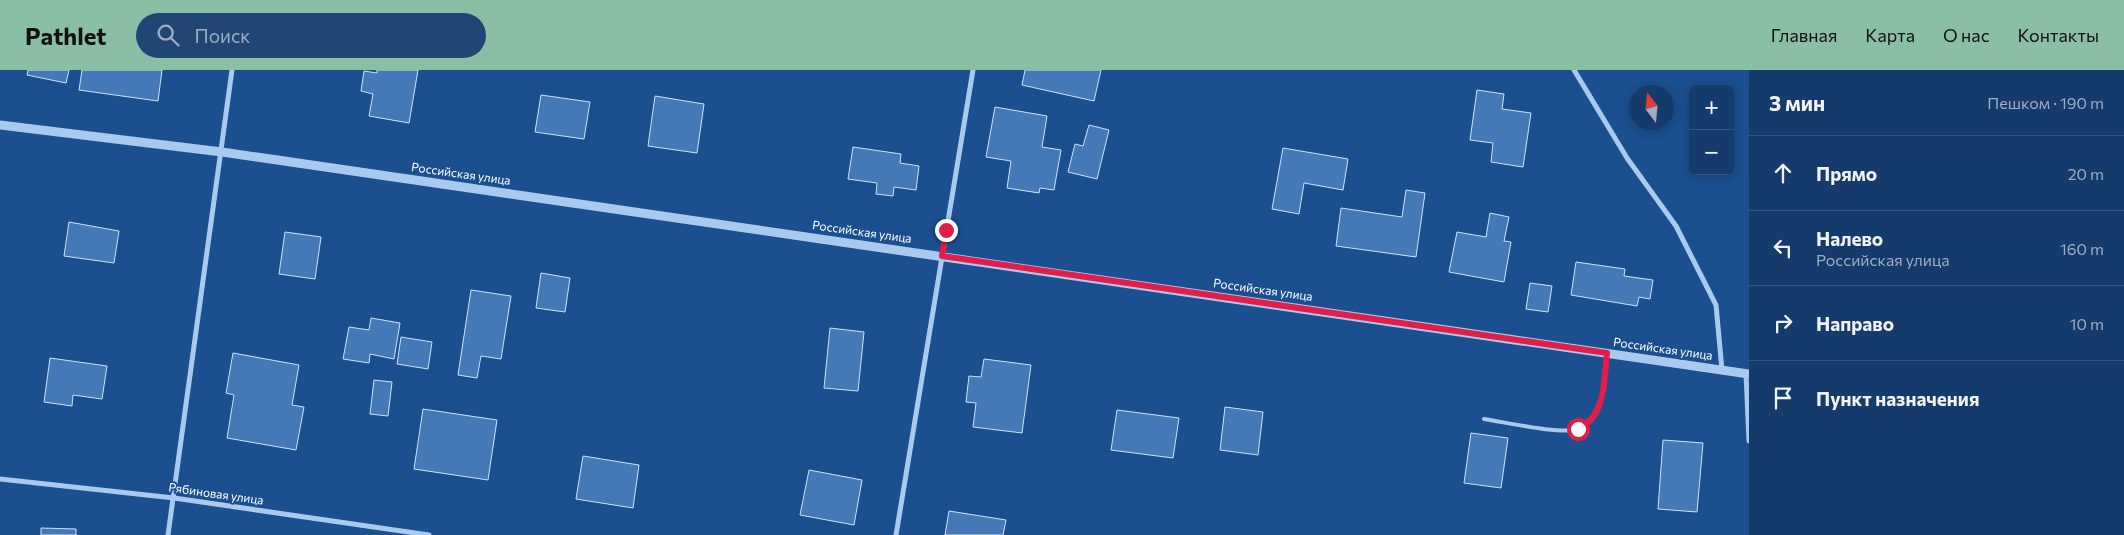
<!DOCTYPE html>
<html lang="ru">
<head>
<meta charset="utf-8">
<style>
	:root { --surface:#143b6b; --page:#214673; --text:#f1f3f6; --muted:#9dadc1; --line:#33557e; --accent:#8abfa5 }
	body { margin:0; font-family:Commissioner,sans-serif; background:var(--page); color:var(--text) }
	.controls { position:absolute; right:15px; top:15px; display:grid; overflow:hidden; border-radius:8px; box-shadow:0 2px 12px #0003 }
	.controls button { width:45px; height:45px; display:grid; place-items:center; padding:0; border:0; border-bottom:1px solid var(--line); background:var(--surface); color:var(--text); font:25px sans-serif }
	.compass { position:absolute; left:1629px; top:15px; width:45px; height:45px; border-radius:50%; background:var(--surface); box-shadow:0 2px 12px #0003; rotate:344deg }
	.stop { position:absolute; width:15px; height:15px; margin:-11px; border:4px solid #e11d48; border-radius:50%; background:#fff }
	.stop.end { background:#e11d48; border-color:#fff; box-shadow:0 1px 5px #0008 }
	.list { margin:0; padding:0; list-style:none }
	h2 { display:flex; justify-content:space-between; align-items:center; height:65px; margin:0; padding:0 20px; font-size:21px }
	h2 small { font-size:16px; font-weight:400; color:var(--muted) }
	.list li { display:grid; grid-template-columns:32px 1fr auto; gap:15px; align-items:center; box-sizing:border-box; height:75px; padding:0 20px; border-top:1px solid var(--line) }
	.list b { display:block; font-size:19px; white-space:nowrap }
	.list p { margin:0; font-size:16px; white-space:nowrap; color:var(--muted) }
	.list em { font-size:16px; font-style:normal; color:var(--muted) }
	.icon { flex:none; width:28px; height:28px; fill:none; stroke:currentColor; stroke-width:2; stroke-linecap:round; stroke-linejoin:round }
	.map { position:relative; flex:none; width:1749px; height:465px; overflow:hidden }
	header { display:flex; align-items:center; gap:30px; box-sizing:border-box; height:70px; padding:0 25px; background:var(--accent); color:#111 }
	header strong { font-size:24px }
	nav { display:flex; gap:28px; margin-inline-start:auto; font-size:18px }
	.search { width:350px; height:45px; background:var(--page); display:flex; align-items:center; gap:12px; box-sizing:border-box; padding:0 18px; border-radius:28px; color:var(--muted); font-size:19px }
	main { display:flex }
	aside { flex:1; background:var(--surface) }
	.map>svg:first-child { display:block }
	.building { fill:#4478b7; stroke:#cfe3fa }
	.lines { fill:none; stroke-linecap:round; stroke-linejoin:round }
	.service { stroke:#a9c9ee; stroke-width:4 }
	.minor { stroke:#a9c9ee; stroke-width:5 }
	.tertiary { stroke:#a9c9ee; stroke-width:9 }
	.route { stroke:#e11d48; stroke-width:6 }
	.labels { text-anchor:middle; stroke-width:4; stroke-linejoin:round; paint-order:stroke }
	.street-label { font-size:12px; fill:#fff; stroke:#1b4f8f }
</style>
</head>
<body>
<header>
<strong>Pathlet</strong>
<div class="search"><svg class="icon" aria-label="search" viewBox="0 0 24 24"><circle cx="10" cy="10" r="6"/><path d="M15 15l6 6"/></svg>Поиск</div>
<nav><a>Главная</a><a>Карта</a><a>О нас</a><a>Контакты</a></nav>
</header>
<main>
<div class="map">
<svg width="1749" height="465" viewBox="0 0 1749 465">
	<rect width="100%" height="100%" fill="#1b4f8f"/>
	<g class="building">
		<polygon points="28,0 69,0 66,13 27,5"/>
		<polygon points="82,0 162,0 158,31 79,20"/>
		<polygon points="377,0 418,0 409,53 369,46 373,24 361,21 364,1 377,3"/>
		<polygon points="1025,0 1101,0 1094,31 1022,15"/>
		<polygon points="1477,20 1504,24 1502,39 1531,43 1523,97 1491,92 1493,73 1470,70"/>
		<polygon points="541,25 590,32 584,69 535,62"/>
		<polygon points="655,26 704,34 697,83 648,76"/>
		<polygon points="995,37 1047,46 1042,77 1061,80 1054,120 1040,118 1039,123 1007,118 1011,91 986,87"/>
		<polygon points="1089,55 1109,60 1097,109 1068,102 1075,74 1083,76"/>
		<polygon points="853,77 901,84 900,93 919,96 916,120 894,117 893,126 876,124 877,113 848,109"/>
		<polygon points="1283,78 1348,89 1343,120 1304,113 1299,144 1272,139"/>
		<polygon points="1406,120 1425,123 1416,187 1336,176 1341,138 1402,147"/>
		<polygon points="1490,143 1509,147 1504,171 1511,172 1504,212 1449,202 1457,162 1486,167"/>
		<polygon points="69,152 119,161 114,193 64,186"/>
		<polygon points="285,162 321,167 315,209 279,204"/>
		<polygon points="1576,192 1625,199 1624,206 1653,210 1650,229 1639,227 1637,236 1571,225"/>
		<polygon points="541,203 570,208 565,242 536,238"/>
		<polygon points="1530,213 1552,216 1548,242 1526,239"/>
		<polygon points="471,220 511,226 501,289 481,286 477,308 458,305"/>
		<polygon points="371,248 400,253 394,289 370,284 369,293 343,289 349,257 369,260"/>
		<polygon points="830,258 864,262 858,321 824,318"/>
		<polygon points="401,267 432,272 428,299 397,294"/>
		<polygon points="233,283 299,295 292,335 304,337 296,380 227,368 234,325 226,323"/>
		<polygon points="50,288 107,296 102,329 73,325 72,336 44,332"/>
		<polygon points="984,289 1031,295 1022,363 973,357 976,333 966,332 969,306 981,307"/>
		<polygon points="374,310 392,312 388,346 370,344"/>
		<polygon points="1225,337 1263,342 1258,385 1220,380"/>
		<polygon points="423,339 497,350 488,410 414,399"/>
		<polygon points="1117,340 1179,348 1173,388 1111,380"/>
		<polygon points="1471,363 1508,368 1501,418 1464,413"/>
		<polygon points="1663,370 1703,373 1697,442 1658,439"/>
		<polygon points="583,386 639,395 633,438 576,429"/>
		<polygon points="809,400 862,410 854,455 800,445"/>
		<polygon points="949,441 1006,450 1003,465 945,465"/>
		<polygon points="41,458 76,459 76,465 41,465"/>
	</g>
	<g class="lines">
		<path class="service" d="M 1484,349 C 1505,352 1560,365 1579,359 C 1586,356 1592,350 1596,344 C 1605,326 1605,303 1607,283"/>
		<g class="minor">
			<polyline points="1574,0 1627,88 1676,156 1716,235 1722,300"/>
			<polyline points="1746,304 1749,371"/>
			<polyline points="0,409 174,428 429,465"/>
			<polyline points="168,465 232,0"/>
			<polyline points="896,465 973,0"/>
		</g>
		<polyline class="tertiary" points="0,55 222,82 1749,304"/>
	</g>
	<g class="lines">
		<path class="route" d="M 946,160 L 942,186 L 1607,283 C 1604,310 1606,346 1578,359"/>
	</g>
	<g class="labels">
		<g class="street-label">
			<text transform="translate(461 104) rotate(8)" y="4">Российская улица</text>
			<text transform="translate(862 162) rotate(8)" y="4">Российская улица</text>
			<text transform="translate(1263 220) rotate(8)" y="4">Российская улица</text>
			<text transform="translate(1663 279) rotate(8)" y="4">Российская улица</text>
			<text transform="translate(216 424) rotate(8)" y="4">Рябиновая улица</text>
		</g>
	</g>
</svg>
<div class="controls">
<button>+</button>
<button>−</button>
</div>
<svg class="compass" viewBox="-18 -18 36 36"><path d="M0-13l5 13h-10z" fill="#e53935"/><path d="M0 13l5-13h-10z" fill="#9dadc1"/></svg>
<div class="stop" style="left:1578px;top:359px"></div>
<div class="stop end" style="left:946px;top:160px"></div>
</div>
<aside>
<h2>3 мин<small>Пешком · 190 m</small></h2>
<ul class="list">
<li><svg class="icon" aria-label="ahead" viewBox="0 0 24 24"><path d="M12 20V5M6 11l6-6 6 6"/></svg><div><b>Прямо</b></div><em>20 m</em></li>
<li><svg class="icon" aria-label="left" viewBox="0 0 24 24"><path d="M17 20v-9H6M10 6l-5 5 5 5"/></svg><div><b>Налево</b><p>Российская улица</p></div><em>160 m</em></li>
<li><svg class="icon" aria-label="right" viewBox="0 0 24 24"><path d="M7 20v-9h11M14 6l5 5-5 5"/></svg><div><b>Направо</b></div><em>10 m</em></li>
<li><svg class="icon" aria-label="arrive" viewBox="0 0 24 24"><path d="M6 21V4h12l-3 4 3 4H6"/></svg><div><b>Пункт назначения</b></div></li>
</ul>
</aside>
</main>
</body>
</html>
